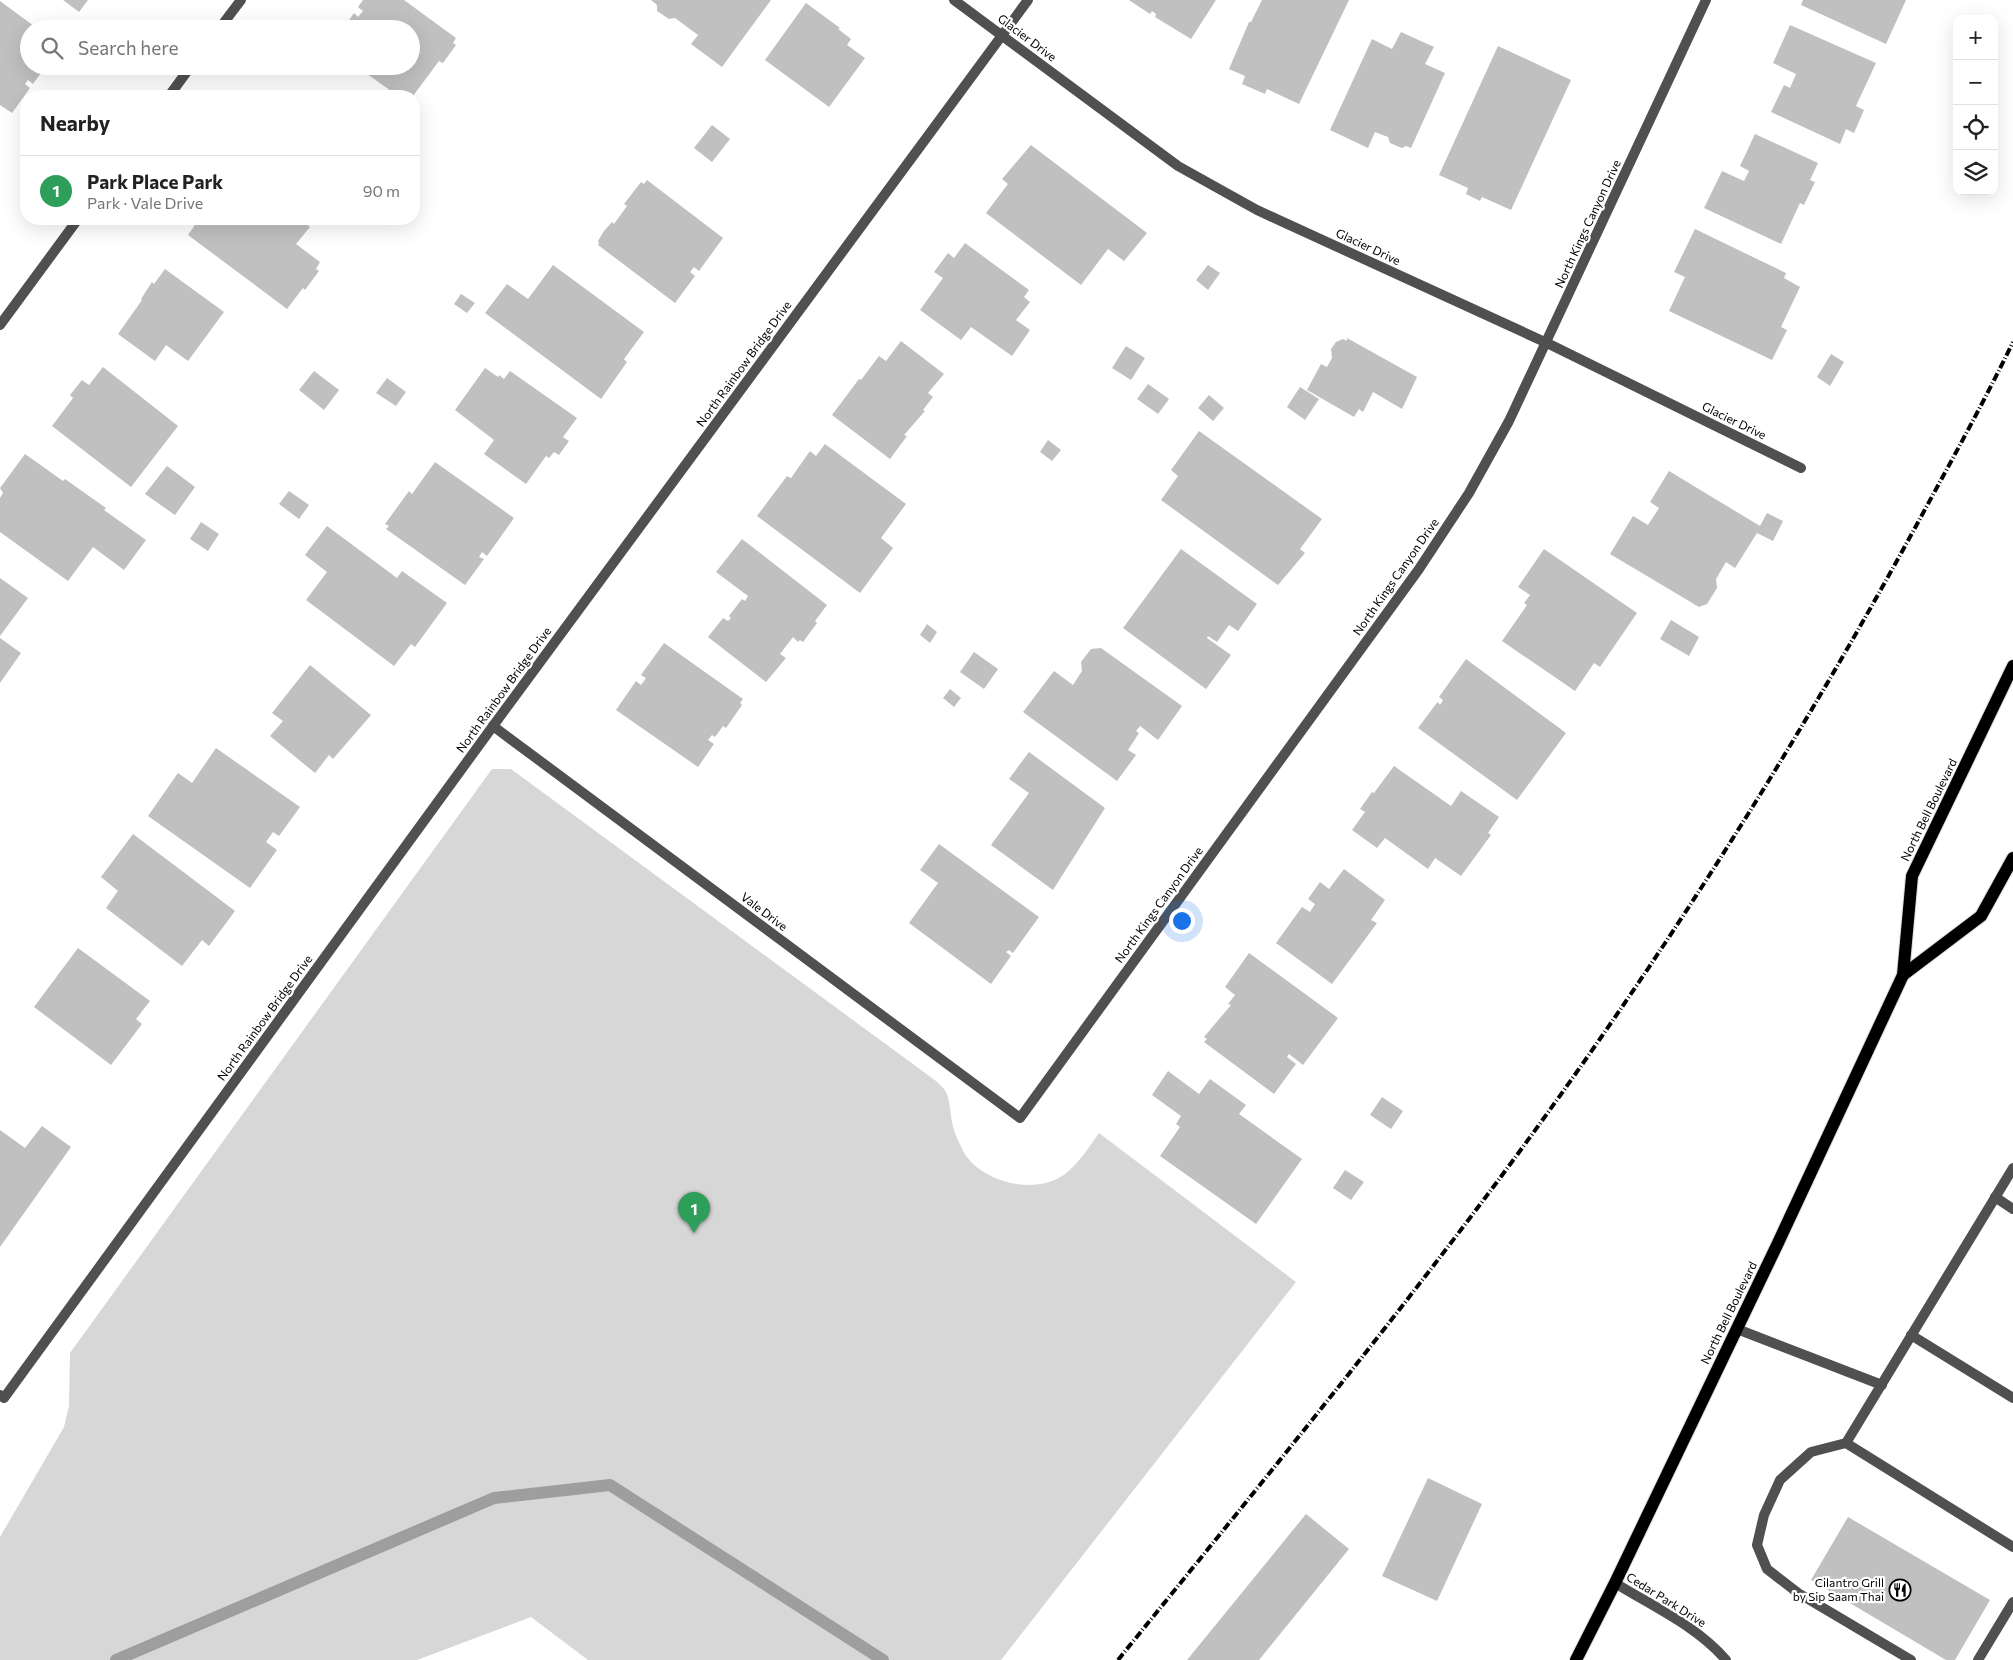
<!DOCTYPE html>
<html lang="en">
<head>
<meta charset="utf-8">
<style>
	:root { --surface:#fff; --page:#f6f6f6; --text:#222; --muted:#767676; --line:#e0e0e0; --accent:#000 }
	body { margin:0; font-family:Commissioner,sans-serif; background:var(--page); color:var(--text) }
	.controls { position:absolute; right:15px; top:15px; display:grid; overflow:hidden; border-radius:10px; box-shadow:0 5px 20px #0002 }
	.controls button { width:45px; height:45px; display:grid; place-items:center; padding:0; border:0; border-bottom:1px solid var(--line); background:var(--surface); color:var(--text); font:25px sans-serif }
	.you { position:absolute; left:1181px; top:920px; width:18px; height:18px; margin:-12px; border:4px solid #fff; border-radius:50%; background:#1a73e8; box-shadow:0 0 0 8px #1a73e833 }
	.badge { display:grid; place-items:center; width:32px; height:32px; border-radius:50%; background:var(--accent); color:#fff; font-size:16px; font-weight:700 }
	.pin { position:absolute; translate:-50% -41px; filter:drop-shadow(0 1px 2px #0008) }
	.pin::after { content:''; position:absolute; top:26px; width:18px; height:15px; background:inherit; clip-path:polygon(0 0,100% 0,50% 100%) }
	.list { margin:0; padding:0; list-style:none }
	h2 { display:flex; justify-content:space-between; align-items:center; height:65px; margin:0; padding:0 20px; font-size:21px }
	h2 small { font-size:16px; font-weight:400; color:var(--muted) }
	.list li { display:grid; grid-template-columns:32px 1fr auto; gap:15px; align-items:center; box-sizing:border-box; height:70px; padding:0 20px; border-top:1px solid var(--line) }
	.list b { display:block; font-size:19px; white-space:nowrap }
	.list p { margin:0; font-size:16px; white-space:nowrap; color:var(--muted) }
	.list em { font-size:16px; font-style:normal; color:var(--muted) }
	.icon { flex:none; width:28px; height:28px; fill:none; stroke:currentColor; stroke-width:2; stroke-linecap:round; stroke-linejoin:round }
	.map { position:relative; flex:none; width:2013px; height:1660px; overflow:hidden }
	.search { position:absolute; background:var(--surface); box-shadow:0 5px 20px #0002; left:20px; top:20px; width:400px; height:55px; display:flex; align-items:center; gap:12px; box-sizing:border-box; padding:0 18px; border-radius:28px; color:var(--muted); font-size:19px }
	.panel { position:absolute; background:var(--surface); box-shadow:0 5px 20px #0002; left:20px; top:90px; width:400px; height:135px; border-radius:20px }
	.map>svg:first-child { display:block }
	.green { fill:#d7d7d7 }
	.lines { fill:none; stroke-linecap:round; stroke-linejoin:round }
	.stream { stroke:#9e9e9e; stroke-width:12 }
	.building { fill:#c0c0c0 }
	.primary-casing { stroke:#dbdbdb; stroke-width:14 }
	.service { stroke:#505050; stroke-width:10 }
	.minor { stroke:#505050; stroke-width:10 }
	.primary { stroke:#000; stroke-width:12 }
	.rail { stroke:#000; stroke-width:4; stroke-dasharray:8 2.5 1 2.5; stroke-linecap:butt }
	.labels { text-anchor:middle; stroke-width:4.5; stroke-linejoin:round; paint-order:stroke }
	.street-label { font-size:12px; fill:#000; stroke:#fff }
	.poi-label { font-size:12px; fill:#000; stroke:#fff; text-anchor:end }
</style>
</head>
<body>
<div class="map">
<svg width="2013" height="1660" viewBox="0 0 2013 1660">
	<rect width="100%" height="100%" fill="#fff"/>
	<path class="green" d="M 492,769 L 511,769 L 936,1081 C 939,1084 944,1088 946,1092 C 951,1103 950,1118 954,1130 C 956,1137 960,1144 963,1151 C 981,1183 1036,1196 1065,1174 C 1079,1163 1089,1147 1099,1133 L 1296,1282 L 1001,1660 L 588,1660 L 531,1617 L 417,1660 L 0,1660 L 0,1537 L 64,1427 L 69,1406 L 70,1353 Z"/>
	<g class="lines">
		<polyline class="stream" points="116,1660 494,1498 610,1485 883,1660"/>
	</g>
	<g class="building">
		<polygon points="63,0 88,0 79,12"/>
		<polygon points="363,0 404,0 456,38 453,43 456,45 443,63 439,61 413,96 398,96 356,66 411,66 411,29 343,29 354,13 358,17 363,11 358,7"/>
		<polygon points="651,0 771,0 722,67 691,44 698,35 675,18 669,19 657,11 657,5"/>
		<polygon points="1129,0 1216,0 1191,39 1155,17 1156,14 1152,11 1150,14"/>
		<polygon points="1262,0 1349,0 1299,104 1267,89 1265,94 1242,84 1245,76 1229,69 1249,22 1251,22"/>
		<polygon points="1803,0 1906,0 1886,44 1801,5"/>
		<polygon points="0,1 38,29 29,29 29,66 46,66 33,84 28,80 25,84 30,88 12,113 0,105"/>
		<polygon points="806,3 840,28 838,29 851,39 847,45 865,58 829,107 765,60"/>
		<polygon points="1790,25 1876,63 1856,106 1864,110 1854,133 1846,129 1840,144 1771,112 1784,85 1790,88 1796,74 1773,63"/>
		<polygon points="1401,32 1434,47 1425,64 1445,73 1411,148 1406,146 1402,148 1390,143 1388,137 1375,132 1368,148 1330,130 1372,39 1392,49"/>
		<polygon points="1498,46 1571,80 1511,210 1482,197 1480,201 1466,194 1468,188 1439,175"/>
		<polygon points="712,125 730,139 712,162 694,148"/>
		<polygon points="1755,134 1818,163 1810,180 1815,182 1804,205 1800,203 1781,244 1704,208 1722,171 1744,181 1749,171 1740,166"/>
		<polygon points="1031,145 1147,233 1124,261 1108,249 1081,285 986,213 1008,184 1002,179"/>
		<polygon points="647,180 723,238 699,271 694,267 690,272 695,276 675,303 598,245 599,243 598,241 604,231 612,222 614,224 627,206 624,204 641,182 644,184"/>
		<polygon points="199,219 300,219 310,227 296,244 320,262 316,269 319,271 305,290 303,288 287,309 188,235"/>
		<polygon points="1695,229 1786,273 1784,278 1800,287 1781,327 1787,330 1772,360 1669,311 1685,277 1674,272"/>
		<polygon points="965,243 1029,290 1024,297 1030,302 1016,320 1030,330 1012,356 971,327 961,340 920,310 943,278 934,272 948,253 954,258"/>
		<polygon points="553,265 644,332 624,359 627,362 601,399 485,313 507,284 528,299"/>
		<polygon points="1208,265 1220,273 1208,290 1196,280"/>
		<polygon points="165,269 224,312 188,361 166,345 155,361 118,334 142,300 141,299 152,282 154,284"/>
		<polygon points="461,294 475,303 467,313 454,304"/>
		<polygon points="1347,338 1417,377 1402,409 1373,392 1363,412 1359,409 1354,417 1307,390 1321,364 1327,367 1332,358 1331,349 1336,342 1343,339 1347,341"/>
		<polygon points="901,341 944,374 928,393 933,397 923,410 925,411 904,435 907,436 890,459 832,415 859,379 861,380 879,356 886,361"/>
		<polygon points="1126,346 1145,358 1131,380 1112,368"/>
		<polygon points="1831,354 1844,362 1830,386 1817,377"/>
		<polygon points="103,367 178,426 131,487 52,426 73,398 74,399 70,395 82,380 89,385"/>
		<polygon points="485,368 498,377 499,375 504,379 510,371 577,418 563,437 569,441 559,455 554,452 549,458 546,456 526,484 484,454 494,440 455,410"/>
		<polygon points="314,371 339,390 324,410 299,390"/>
		<polygon points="387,378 406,392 396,406 376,393"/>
		<polygon points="1148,384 1169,399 1158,414 1137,399"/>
		<polygon points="1300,387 1319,399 1305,420 1287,407"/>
		<polygon points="1209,395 1224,408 1213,421 1198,408"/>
		<polygon points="1199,431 1322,519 1300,549 1305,553 1278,585 1161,500 1178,476 1171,470"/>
		<polygon points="1048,440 1061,450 1052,461 1040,452"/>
		<polygon points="825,444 906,504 881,538 893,548 860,593 757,516 787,476 791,478 810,451 816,456"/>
		<polygon points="25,454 63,481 65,479 106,508 104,510 146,540 124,570 93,547 68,581 0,532 0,498 3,493 0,488"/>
		<polygon points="435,462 514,518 487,556 482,552 479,557 484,559 465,585 386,529 389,526 385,524 409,491 412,494"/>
		<polygon points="167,466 195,487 175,515 145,494"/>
		<polygon points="1669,471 1760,526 1767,513 1783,521 1773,541 1757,533 1735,568 1726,562 1716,579 1717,588 1707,604 1699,607 1610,554 1633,516 1648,525 1659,508 1650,502"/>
		<polygon points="289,491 309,505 299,519 279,504"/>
		<polygon points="201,522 219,534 208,551 190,539"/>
		<polygon points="327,526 397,578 402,571 447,603 415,647 411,644 394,666 306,600 327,572 305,555"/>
		<polygon points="742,539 827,605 815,621 817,623 803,642 800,640 798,642 793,637 780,654 786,658 766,682 708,637 723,618 728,621 731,618 729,616 742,599 745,601 748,596 716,572"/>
		<polygon points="1181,549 1257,604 1238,631 1229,625 1217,642 1208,636 1207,638 1231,655 1206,689 1123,628"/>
		<polygon points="1544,549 1637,613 1600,667 1594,663 1575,691 1502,641 1527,605 1524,603 1530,595 1518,587"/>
		<polygon points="0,578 28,598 0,636"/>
		<polygon points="1671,620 1699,637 1689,656 1660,639"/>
		<polygon points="927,624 937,632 930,643 920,635"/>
		<polygon points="0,638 21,653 0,683"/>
		<polygon points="664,643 743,699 740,703 742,705 726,728 723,726 715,737 712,735 708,740 714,744 698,767 616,710 636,681 641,685 646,678 641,675"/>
		<polygon points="1101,648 1182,706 1158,740 1140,726 1136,731 1139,733 1128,750 1136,755 1117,781 1023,712 1054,671 1073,685 1082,671 1081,662 1091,649"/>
		<polygon points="974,652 998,669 984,689 960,672"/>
		<polygon points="1466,659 1566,733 1517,800 1418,728 1436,704 1438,702 1440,705 1443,700 1439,697"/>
		<polygon points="310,665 371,715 333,759 329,755 315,773 270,736 283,721 272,713"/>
		<polygon points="950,689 961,698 954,707 943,698"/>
		<polygon points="216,748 300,807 279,836 273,832 266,842 277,850 250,888 148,816 178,773 192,783"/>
		<polygon points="1029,752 1105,808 1053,890 991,845 1029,793 1009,779"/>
		<polygon points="1394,766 1451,806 1461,791 1499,817 1488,833 1491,835 1461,876 1435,858 1428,869 1385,838 1377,848 1352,830 1365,812 1360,809 1372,792 1374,793"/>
		<polygon points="133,834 235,911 209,946 202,940 182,966 106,908 118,891 101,877"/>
		<polygon points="939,844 1039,917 1013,953 1009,950 1006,952 1011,956 991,984 909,923 938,883 920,870"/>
		<polygon points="1344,869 1385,900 1371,920 1377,923 1332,984 1276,943 1302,907 1310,912 1315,904 1308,899 1320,882 1329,889"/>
		<polygon points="78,948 150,1001 136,1019 142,1024 111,1065 34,1007"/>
		<polygon points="1249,953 1338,1018 1303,1065 1289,1054 1287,1057 1296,1064 1274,1094 1204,1042 1207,1039 1204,1037 1231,1005 1228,1004 1235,995 1225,987"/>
		<polygon points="1168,1071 1199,1094 1210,1079 1246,1105 1239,1114 1302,1159 1256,1224 1160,1156 1180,1127 1176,1124 1181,1116 1152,1095"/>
		<polygon points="1382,1097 1403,1111 1391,1129 1370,1115"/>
		<polygon points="42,1126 71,1147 0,1247 0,1130 25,1148"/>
		<polygon points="1345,1170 1364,1182 1351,1200 1333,1188"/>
		<polygon points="1428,1478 1482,1504 1437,1601 1382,1576"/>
		<polygon points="1306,1514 1349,1549 1259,1660 1187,1660"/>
		<polygon points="1848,1517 1990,1600 1955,1660 1946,1660 1811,1580"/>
	</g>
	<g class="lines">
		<g class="primary-casing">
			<g id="primary">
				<polyline points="1903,975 1981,916 2013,858"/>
				<polyline points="1576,1660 1615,1583 1778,1243 1903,975 1912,876 2013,666"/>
			</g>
		</g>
		<g class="service">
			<polyline points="1995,1197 2013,1209"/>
			<polyline points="1737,1329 1882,1385"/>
			<polyline points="1911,1335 2013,1398"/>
			<polyline points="1846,1443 2013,1547"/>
			<polyline points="1911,1660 1798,1593 1767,1569 1757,1545 1764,1515 1780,1480 1811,1452 1846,1443 2013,1168"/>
			<polyline points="1978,1660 2013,1602"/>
		</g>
		<g class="minor">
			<polyline points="954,0 1178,166 1257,210 1547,343 1801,468"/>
			<polyline points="219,29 241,0"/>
			<polyline points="169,96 191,66"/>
			<polyline points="0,325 78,219"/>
			<polyline points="493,726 1020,1118 1419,569 1469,493 1509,421 1706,0"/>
			<polyline points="0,1395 4,1398 493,726 1028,0"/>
			<path d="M 1615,1583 C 1652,1606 1697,1626 1726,1660"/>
		</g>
		<use href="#primary" class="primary"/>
		<path class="rail" d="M 1118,1660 C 1246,1502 1375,1345 1497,1182 C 1652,974 1792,754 1916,526 C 1949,465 1983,404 2013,342"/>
	</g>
	<defs>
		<g id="restaurant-ring" transform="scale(1.125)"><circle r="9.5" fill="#fff" stroke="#000" stroke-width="1.5"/><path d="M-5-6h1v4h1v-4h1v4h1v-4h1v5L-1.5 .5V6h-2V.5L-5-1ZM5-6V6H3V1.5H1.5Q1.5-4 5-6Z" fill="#000"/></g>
	</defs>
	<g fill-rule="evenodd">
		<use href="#restaurant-ring" x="1900" y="1590"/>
	</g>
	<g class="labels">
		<g class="street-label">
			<text transform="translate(1027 38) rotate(37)" y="4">Glacier Drive</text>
			<text transform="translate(1588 224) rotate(-65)" y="4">North Kings Canyon Drive</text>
			<text transform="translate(1368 247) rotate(25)" y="4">Glacier Drive</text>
			<text transform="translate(744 364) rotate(-54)" y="4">North Rainbow Bridge Drive</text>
			<text transform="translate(1734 421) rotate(26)" y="4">Glacier Drive</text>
			<text transform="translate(1396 577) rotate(-55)" y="4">North Kings Canyon Drive</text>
			<text transform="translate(504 690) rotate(-54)" y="4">North Rainbow Bridge Drive</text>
			<text transform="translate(1929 810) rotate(-64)" y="4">North Bell Boulevard</text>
			<text transform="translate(1159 905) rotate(-54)" y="4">North Kings Canyon Drive</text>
			<text transform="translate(764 912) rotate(37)" y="4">Vale Drive</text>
			<text transform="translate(265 1018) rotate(-54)" y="4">North Rainbow Bridge Drive</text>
			<text transform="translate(1729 1313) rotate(-64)" y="4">North Bell Boulevard</text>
			<text transform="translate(1666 1600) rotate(32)" y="4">Cedar Park Drive</text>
		</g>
		<g class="poi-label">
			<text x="1884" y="1587">Cilantro Grill<tspan x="1884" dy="14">by Sip Saam Thai</tspan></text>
		</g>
	</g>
</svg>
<div class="controls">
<button>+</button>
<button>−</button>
<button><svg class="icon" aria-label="locate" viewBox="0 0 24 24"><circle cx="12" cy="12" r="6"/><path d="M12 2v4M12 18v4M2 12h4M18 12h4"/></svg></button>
<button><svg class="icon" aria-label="layers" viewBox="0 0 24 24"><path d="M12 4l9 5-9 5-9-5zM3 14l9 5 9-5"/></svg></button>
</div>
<div class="you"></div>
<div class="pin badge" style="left:694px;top:1233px;background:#2e9e5b">1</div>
<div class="search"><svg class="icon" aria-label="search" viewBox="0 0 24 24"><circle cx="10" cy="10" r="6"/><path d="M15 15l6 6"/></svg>Search here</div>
<section class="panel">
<h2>Nearby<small></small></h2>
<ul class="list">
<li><span class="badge" style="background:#2e9e5b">1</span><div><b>Park Place Park</b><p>Park · Vale Drive</p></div><em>90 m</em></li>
</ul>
</section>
</div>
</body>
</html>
